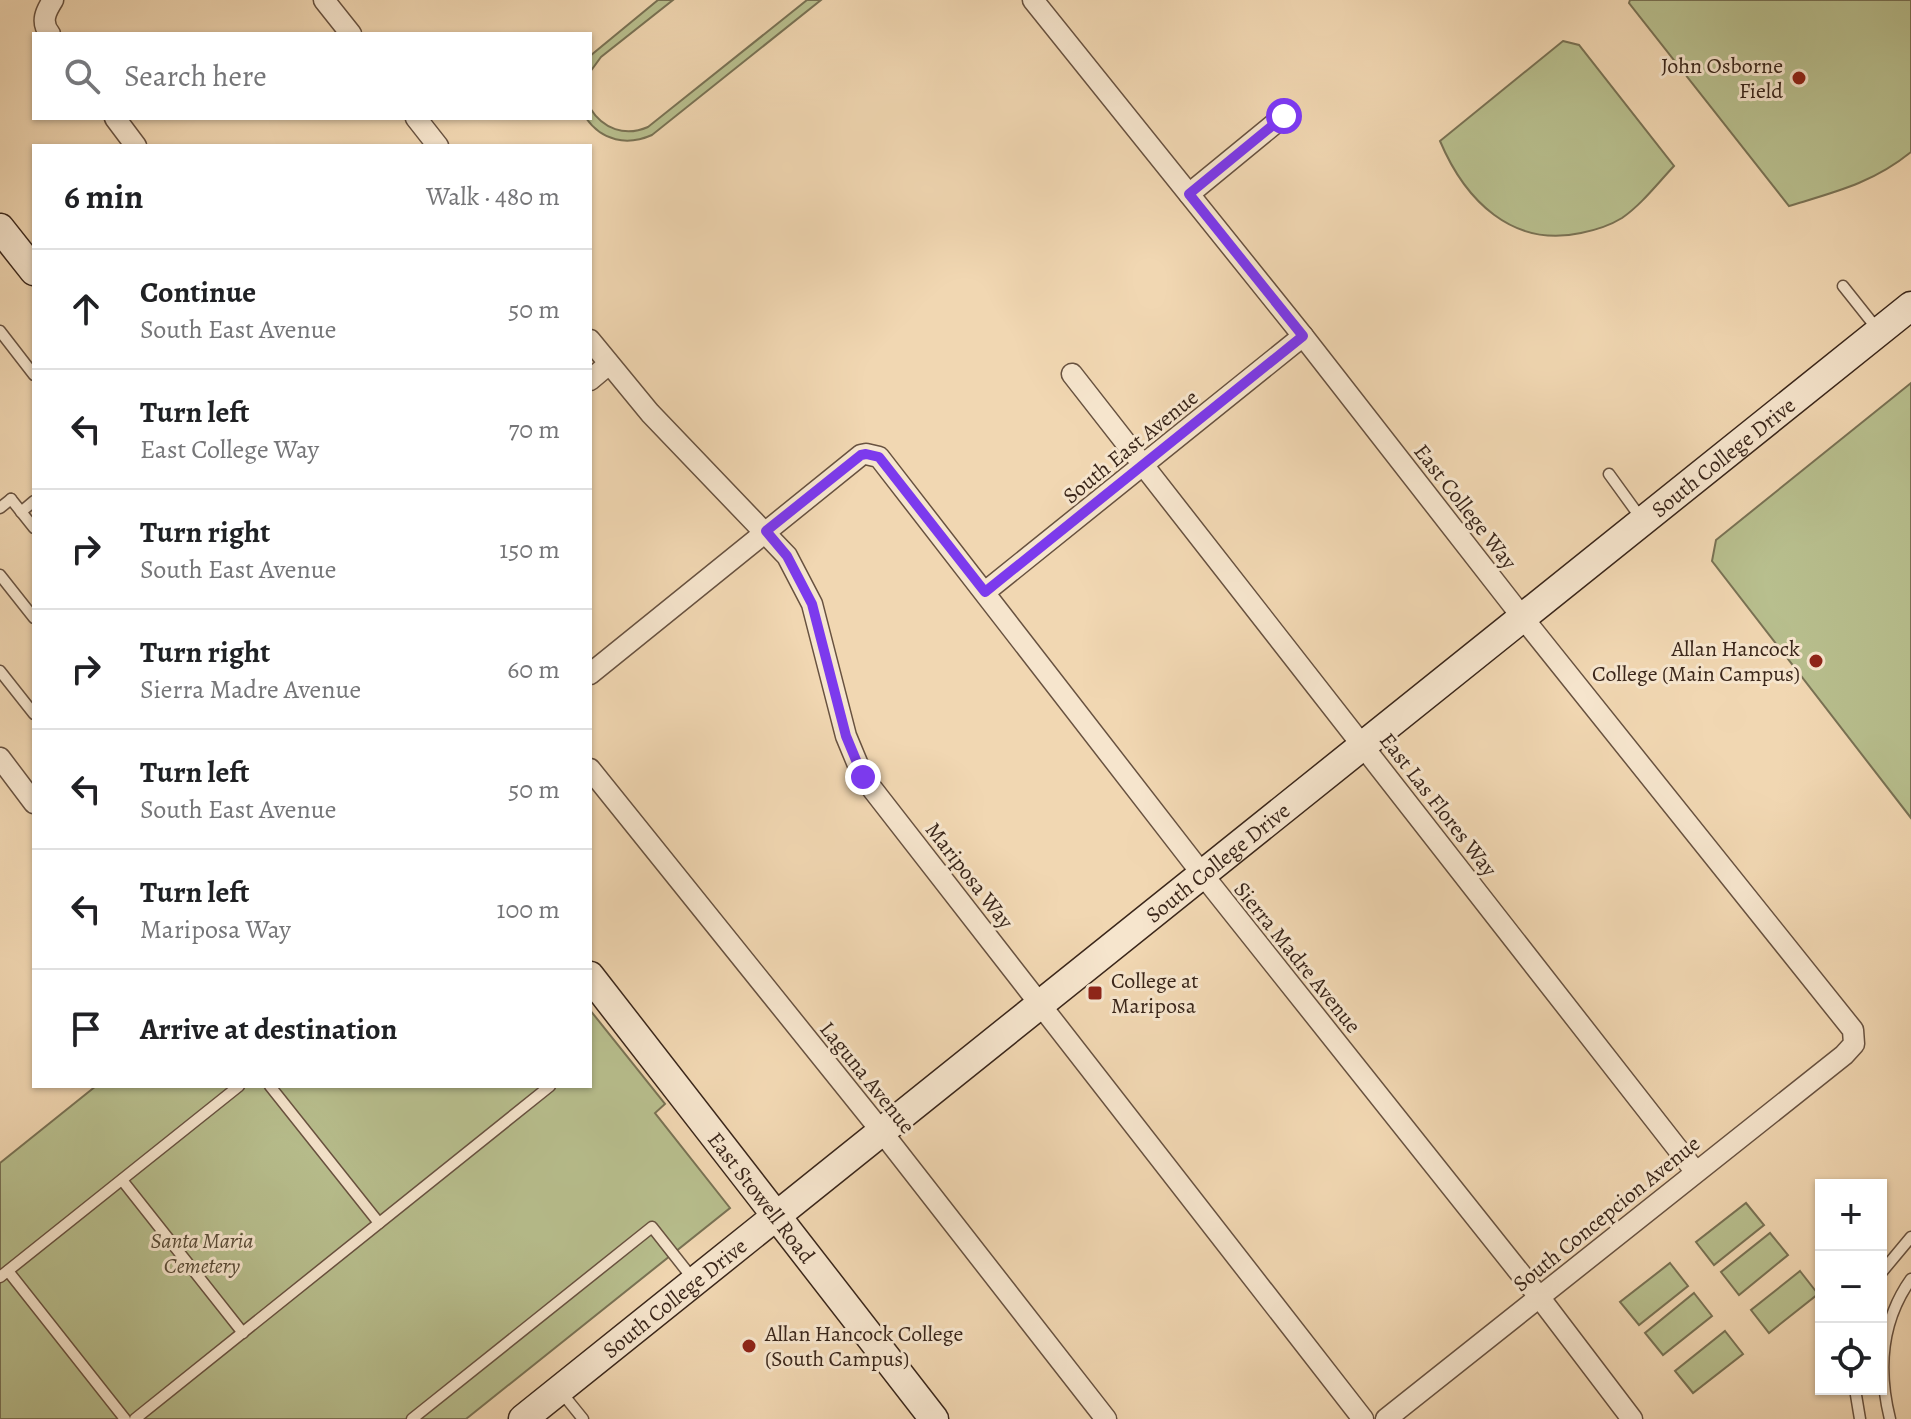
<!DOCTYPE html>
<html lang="en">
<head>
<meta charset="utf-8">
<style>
	:root { --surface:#fff; --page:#f2f2f2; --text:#202124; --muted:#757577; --line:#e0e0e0 }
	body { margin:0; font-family:Alegreya,serif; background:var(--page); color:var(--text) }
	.controls { position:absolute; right:24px; bottom:24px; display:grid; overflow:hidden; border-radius:0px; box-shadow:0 2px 6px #0004 }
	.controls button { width:72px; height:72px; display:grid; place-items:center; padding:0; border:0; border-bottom:2px solid var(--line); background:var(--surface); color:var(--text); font:40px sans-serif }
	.stop { position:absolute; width:24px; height:24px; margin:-18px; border:6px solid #7c3aed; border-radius:50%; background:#fff }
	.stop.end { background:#7c3aed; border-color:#fff; box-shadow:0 2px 8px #0008 }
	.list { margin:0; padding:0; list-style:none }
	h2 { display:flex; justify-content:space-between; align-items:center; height:104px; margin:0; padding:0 32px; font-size:34px }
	h2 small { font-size:26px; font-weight:400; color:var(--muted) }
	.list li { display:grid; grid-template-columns:52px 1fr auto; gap:24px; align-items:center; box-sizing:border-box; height:120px; padding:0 32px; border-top:2px solid var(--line) }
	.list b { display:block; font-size:30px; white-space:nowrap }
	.list p { margin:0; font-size:26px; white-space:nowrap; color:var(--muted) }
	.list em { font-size:26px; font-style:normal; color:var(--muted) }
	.icon { flex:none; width:44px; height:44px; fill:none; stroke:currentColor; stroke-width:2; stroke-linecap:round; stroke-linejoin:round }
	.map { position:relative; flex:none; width:1911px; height:1419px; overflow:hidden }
	.search { position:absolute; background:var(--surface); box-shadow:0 2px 6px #0004; left:32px; top:32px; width:560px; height:88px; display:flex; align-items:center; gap:20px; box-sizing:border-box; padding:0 28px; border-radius:0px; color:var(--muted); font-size:30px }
	.panel { position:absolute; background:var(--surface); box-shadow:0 2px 6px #0004; left:32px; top:144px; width:560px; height:944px; border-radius:0px }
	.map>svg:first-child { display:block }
	.green { fill:#b8bf8e; stroke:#797254; stroke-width:2 }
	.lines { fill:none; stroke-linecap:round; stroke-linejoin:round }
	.lane-casing { stroke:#685240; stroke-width:13 }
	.street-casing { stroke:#685240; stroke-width:23 }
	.secondary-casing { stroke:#3a261a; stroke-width:31 }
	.lane { stroke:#f6e5cd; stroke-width:10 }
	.street { stroke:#f6e5cd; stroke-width:20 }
	.secondary { stroke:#f6e5cd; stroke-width:28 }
	.route { stroke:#7c3aed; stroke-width:10 }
	.poi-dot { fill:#8f2418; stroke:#f6e5cd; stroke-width:3 }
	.labels { text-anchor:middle; stroke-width:6; stroke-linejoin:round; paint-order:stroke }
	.poi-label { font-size:22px; fill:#3a261a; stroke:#f6e5cd; text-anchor:end }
	.street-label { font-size:22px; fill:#3a261a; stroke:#f6e5cd }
	.park-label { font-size:22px; font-style:italic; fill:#5a4c37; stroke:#f6e5cd }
</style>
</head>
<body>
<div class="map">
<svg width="1911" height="1419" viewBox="0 0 1911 1419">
	<rect width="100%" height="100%" fill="#f1d7b2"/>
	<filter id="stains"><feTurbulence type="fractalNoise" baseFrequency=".0025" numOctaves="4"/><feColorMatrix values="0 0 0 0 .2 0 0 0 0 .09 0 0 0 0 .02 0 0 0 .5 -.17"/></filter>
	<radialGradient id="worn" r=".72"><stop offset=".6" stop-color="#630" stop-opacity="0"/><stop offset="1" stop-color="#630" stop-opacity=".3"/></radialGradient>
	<g class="green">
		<polygon points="658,0 673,0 601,57 590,72 590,56"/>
		<path d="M 807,0 L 821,0 L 652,135 C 627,146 602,141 586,118 L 590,118 L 590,108 C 603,129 625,137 648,127 Z"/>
		<path d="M 1630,0 L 1911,0 L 1911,152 C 1873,183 1835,192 1789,206 L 1629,3 Z"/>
		<path d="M 1563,41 L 1579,45 L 1674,166 C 1657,184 1642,204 1622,218 C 1609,226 1596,230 1581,233 C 1512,248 1465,200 1440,141 Z"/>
		<polygon points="1911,383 1911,818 1712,561 1716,540"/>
		<polygon points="590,1010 665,1104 655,1113 730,1208 466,1419 0,1419 0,1163 96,1086 590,1086"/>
		<polygon points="1746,1203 1764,1225 1714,1265 1696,1242"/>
		<polygon points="1770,1233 1788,1255 1739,1295 1721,1272"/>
		<polygon points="1670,1263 1688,1286 1639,1325 1620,1302"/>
		<polygon points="1800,1271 1818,1294 1769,1333 1751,1310"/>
		<polygon points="1694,1293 1712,1316 1663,1355 1645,1333"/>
		<polygon points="1725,1331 1743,1354 1693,1393 1675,1371"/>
	</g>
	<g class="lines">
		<g class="lane-casing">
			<g id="lane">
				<polyline points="1843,286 1878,330"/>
				<polyline points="0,331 34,375"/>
				<polyline points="1609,474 1643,521"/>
				<polyline points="11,499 34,528"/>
				<polyline points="0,508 11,499"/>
				<polyline points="21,512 34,501"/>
				<polyline points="0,575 34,618"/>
				<polyline points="0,671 34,714"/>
				<polyline points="270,1086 379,1223"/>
				<polyline points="122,1180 243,1333"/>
				<polyline points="8,1271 125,1419"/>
				<polyline points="1881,1273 1911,1237"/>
				<polyline points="0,1277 239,1086"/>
				<polyline points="1855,1389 1860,1419"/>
				<polyline points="562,1393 583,1419"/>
				<polyline points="135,1419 550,1086"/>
				<polyline points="412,1419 652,1227 693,1279"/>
				<path d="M 1890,1419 C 1878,1371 1881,1321 1911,1279"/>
			</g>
		</g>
		<g class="street-casing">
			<g id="street">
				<polyline points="324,0 351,34"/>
				<polyline points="1033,0 1303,336 1523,618 1853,1030 1854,1044 1844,1055 1386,1419"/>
				<path d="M 50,34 C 40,22 46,11 53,0"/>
				<polyline points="115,118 136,146"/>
				<polyline points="416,118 438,146"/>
				<polyline points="1189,194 1284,116"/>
				<polyline points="590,340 650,413 787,556 812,604 846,736 863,777 1363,1419"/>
				<polyline points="1072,374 1695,1171"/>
				<polyline points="590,380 609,364"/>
				<polyline points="985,592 1303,336"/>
				<polyline points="590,674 861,455 866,454 879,457 1203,875 1540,1298 1632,1419"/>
				<polyline points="0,758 34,803"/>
				<polyline points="590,769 882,1132 1106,1419"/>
			</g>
		</g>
		<g class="secondary-casing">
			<g id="secondary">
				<polyline points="0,228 34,271"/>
				<path id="s1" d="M 590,976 L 934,1419"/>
				<path id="s2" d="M 523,1419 L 1911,306"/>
			</g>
		</g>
		<use href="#lane" class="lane"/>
		<use href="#street" class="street"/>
		<use href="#secondary" class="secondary"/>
	</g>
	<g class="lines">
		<polyline class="route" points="863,777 846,736 812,604 787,556 766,531 861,455 866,454 879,457 985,592 1303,336 1189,194 1284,116"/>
	</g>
	<g class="poi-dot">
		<circle cx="1799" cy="78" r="8"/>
		<circle cx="1816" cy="661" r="8"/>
		<rect x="1087" y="985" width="16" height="16" rx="4"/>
		<circle cx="749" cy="1346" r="8"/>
	</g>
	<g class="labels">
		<g class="poi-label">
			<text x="1783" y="73">John Osborne<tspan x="1783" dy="25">Field</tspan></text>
			<text x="1800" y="656">Allan Hancock<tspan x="1800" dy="25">College (Main Campus)</tspan></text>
			<text x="1111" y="988" text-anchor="start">College at<tspan x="1111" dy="25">Mariposa</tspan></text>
			<text x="765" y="1341" text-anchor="start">Allan Hancock College<tspan x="765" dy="25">(South Campus)</tspan></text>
		</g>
		<g class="street-label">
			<text transform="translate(1130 446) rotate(-39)" y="8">South East Avenue</text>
			<text dy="8" stroke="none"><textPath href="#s2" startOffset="1538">South College Drive</textPath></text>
			<text transform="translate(1466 506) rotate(52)" y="8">East College Way</text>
			<text transform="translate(1439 804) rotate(52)" y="8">East Las Flores Way</text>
			<text dy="8" stroke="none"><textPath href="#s2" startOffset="890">South College Drive</textPath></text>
			<text transform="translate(970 875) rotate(52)" y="8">Mariposa Way</text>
			<text transform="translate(1298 957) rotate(51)" y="8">Sierra Madre Avenue</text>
			<text transform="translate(868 1077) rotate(51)" y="8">Laguna Avenue</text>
			<text dy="8" stroke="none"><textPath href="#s1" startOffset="280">East Stowell Road</textPath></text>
			<text transform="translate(1606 1213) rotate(-39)" y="8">South Concepcion Avenue</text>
			<text dy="8" stroke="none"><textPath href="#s2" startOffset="194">South College Drive</textPath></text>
		</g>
		<g class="park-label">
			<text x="202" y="1248">Santa Maria<tspan x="202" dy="25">Cemetery</tspan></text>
		</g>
	</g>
	<rect width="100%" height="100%" filter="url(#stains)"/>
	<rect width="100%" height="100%" fill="url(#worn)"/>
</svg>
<div class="controls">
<button>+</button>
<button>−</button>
<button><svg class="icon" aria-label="locate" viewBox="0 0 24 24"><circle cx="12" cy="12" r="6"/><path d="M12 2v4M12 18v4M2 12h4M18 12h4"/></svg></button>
</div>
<div class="stop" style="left:1284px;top:116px"></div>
<div class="stop end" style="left:863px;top:777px"></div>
<div class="search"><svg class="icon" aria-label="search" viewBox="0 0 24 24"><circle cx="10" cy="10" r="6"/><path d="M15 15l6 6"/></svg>Search here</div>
<section class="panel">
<h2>6 min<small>Walk · 480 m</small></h2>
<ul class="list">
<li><svg class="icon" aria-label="ahead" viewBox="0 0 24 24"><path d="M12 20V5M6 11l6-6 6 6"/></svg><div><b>Continue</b><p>South East Avenue</p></div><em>50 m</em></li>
<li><svg class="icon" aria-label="left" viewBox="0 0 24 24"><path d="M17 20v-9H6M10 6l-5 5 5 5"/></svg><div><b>Turn left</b><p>East College Way</p></div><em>70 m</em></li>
<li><svg class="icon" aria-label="right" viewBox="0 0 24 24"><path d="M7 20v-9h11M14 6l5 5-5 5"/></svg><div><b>Turn right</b><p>South East Avenue</p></div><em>150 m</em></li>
<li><svg class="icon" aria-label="right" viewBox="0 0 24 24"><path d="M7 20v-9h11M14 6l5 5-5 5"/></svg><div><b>Turn right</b><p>Sierra Madre Avenue</p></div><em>60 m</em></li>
<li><svg class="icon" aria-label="left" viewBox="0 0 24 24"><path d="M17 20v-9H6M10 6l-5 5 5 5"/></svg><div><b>Turn left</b><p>South East Avenue</p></div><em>50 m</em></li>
<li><svg class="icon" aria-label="left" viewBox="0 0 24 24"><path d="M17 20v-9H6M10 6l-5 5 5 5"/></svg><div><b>Turn left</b><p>Mariposa Way</p></div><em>100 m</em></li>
<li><svg class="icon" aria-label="arrive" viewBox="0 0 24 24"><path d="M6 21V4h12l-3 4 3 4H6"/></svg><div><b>Arrive at destination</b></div></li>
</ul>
</section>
</div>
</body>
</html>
